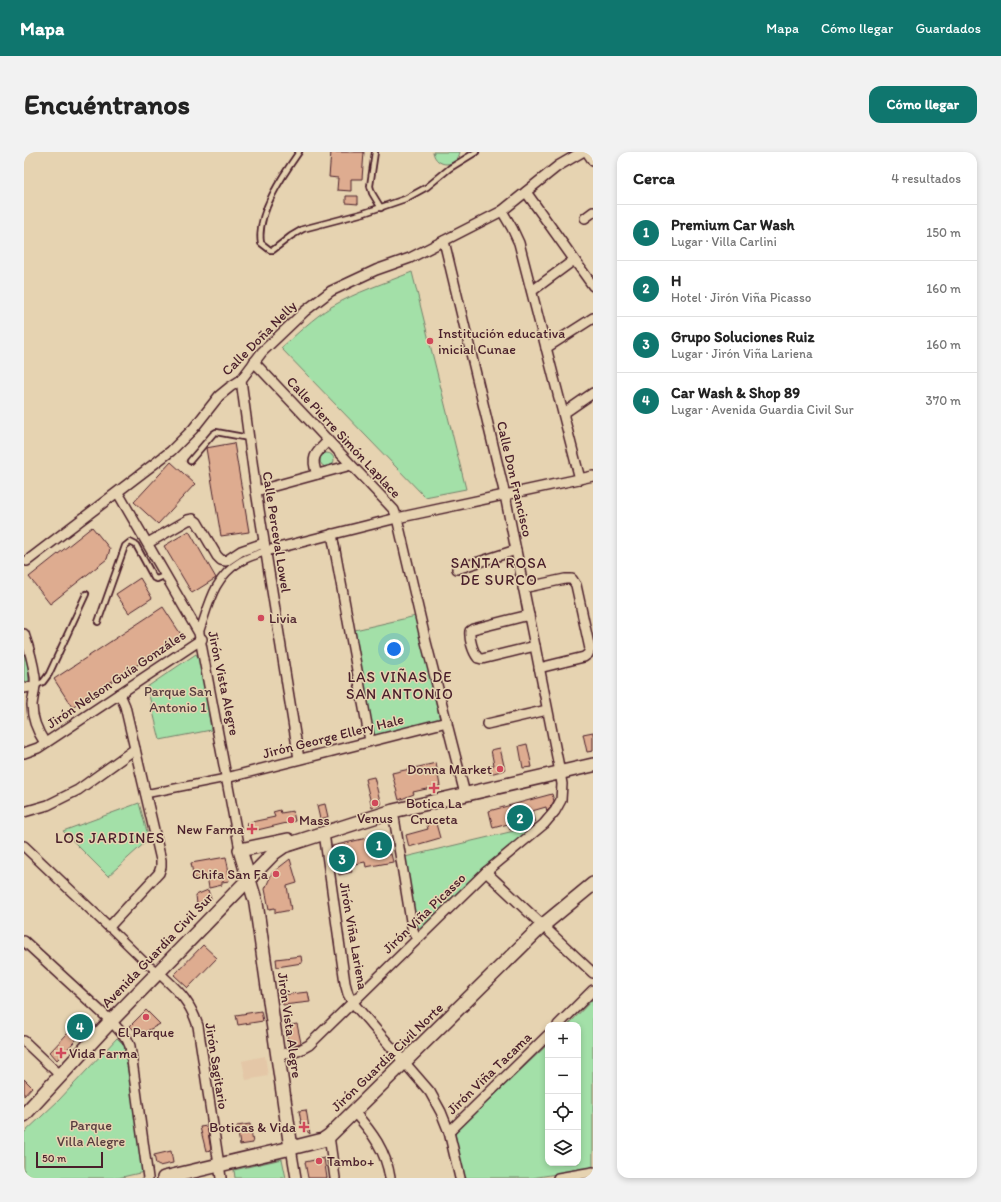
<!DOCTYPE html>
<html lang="es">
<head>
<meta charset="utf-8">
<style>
	:root { --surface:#fff; --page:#f2f2f2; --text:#222; --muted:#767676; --line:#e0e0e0; --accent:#0f766e }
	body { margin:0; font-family:Itim,sans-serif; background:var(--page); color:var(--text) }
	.controls { position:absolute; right:12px; bottom:12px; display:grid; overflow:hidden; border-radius:8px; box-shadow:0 2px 6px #0003 }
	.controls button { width:36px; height:36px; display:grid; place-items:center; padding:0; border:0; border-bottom:1px solid var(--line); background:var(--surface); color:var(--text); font:20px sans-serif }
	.scale { position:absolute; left:12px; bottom:10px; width:67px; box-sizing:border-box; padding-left:4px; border:2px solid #4a1f2b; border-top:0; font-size:11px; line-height:14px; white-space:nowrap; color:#4a1f2b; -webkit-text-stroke:3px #e6d3b1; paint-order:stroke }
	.you { position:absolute; left:370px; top:497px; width:14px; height:14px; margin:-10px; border:3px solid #fff; border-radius:50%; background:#1a73e8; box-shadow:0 0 0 6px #1a73e833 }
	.badge { display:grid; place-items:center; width:26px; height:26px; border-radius:50%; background:var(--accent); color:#fff; font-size:13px; font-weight:700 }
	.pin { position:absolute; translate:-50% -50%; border:2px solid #fff; box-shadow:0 1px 4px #0006 }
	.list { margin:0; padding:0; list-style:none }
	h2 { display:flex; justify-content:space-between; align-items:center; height:52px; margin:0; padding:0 16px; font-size:17px }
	h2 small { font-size:13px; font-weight:400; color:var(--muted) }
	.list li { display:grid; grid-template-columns:26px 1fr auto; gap:12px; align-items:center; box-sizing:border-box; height:56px; padding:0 16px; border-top:1px solid var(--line) }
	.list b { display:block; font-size:15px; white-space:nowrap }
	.list p { margin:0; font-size:13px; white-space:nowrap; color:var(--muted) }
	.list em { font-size:13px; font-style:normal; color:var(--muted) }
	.icon { flex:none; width:22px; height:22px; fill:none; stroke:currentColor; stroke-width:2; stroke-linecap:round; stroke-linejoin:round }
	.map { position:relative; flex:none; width:569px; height:1026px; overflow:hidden; border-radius:12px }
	header { display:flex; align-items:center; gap:24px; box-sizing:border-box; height:56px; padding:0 20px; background:var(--accent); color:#fff }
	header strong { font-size:19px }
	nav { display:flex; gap:22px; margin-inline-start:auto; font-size:14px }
	.intro { display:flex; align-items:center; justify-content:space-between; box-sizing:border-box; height:96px; padding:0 24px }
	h1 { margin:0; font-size:28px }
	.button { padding:10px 18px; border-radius:12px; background:var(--accent); color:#fff; font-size:14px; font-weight:700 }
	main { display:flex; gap:24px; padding:0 24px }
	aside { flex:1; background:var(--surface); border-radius:12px; box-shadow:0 2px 6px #0003 }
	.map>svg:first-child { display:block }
	.built { fill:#e4c7a7 }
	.green { fill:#a3e0a8; stroke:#76806a }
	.building { fill:#deac90; stroke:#4a1f2b }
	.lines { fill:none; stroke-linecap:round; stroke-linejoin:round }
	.service-casing { stroke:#4a1f2b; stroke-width:8 }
	.pedestrian-casing { stroke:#4a1f2b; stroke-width:10 }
	.minor-casing { stroke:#4a1f2b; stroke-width:12 }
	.secondary-casing { stroke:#4a1f2b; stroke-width:16 }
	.service { stroke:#e6d3b1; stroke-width:4.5 }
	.pedestrian { stroke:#e6d3b1; stroke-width:7 }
	.minor { stroke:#e6d3b1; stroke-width:9 }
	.secondary { stroke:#e6d3b1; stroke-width:13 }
	.poi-dot { fill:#d1495b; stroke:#e6d3b1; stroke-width:1.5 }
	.labels { text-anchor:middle; stroke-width:3; stroke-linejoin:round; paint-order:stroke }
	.poi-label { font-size:14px; fill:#4a1f2b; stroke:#e6d3b1; text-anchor:start }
	.street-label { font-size:14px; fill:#4a1f2b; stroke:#e6d3b1 }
	.park-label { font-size:14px; fill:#573c3e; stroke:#e6d3b1 }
	.neighbourhood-label { font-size:15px; letter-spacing:1px; fill:#4a1f2b; stroke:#e6d3b1 }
</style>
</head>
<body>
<header>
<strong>Mapa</strong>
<nav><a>Mapa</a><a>Cómo llegar</a><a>Guardados</a></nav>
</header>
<div class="intro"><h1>Encuéntranos</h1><a class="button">Cómo llegar</a></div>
<main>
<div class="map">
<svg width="569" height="1026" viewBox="0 0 569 1026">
	<rect width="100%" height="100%" fill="#e6d3b1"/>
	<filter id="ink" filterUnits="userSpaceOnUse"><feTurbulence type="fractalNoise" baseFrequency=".025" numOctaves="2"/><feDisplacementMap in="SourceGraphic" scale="8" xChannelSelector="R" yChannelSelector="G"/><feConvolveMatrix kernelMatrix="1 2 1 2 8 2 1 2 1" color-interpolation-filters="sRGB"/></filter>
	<g filter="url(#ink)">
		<polygon class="built" points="241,904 244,924 222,928 218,909"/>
		<g class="green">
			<path d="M 409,0 L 436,0 C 433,16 412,16 409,0 Z"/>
			<path d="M 388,120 L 442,337 L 401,345 L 257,196 C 273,182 289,166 307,155 C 332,140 361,131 388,120 Z"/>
			<circle cx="303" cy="308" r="7"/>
			<polygon points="392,464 416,568 348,584 331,478"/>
			<polygon points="0,500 4,514 5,533 0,535"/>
			<polygon points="172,502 178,512 187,578 136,588 123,535"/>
			<polygon points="115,651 125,687 84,724 39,679"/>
			<polygon points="511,674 454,722 397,777 392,773 381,705"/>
			<polygon points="569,847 569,1016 508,1026 441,1026 431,982 434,978 524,892 524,1011 554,1011 554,873 544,873"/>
			<polygon points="93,886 100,893 120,1020 94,1026 0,1026 0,981 35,948"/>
			<polygon points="258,1007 262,1026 211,1026 210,1018"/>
		</g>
		<g class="building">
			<polygon points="307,0 340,0 338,27 327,27 327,39 313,38 314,26 305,25"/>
			<polygon points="322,44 334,44 334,52 322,51"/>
			<polygon points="210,291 225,380 197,384 182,296"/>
			<polygon points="147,310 171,332 134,372 110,350"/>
			<polygon points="68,375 86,397 83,407 26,452 5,425"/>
			<polygon points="165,379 192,426 168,441 140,394"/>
			<polygon points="116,426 128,446 105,461 92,442"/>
			<polygon points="139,455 158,484 48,555 30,527"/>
			<polygon points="569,580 569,599 563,600 559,582"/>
			<polygon points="503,592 508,615 499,616 495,594"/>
			<polygon points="476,596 481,618 466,622 464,614 470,613 467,598"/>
			<polygon points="412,611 416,634 389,640 390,642 375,648 368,621"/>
			<polygon points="350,625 357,653 348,655 341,627"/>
			<polygon points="528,642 530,649 523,660 522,655 508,659 511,672 486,678 484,672 469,676 465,659"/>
			<polygon points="301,652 304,665 296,667 293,654"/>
			<polygon points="256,658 257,661 269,659 271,669 225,680 223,671 251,665 249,660"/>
			<polygon points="411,668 416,686 385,695 382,683 404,677 402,670"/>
			<polygon points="356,683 360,703 367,702 369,710 342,715 341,710 326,713 328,720 315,723 308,694"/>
			<polygon points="202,705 205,720 203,720 205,729 198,730 198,733 185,736 183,724 170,727 167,711"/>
			<polygon points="266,707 273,731 263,734 267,758 251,761 251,756 245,757 241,737 248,721"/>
			<polygon points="184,738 187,747 173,752 172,743"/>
			<polygon points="179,793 193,806 164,836 150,823"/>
			<polygon points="277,804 278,811 253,815 252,807"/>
			<polygon points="284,840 286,850 259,853 257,843"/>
			<polygon points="122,858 136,872 117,882 114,878 111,879 106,874"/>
			<polygon points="237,859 239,869 214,873 212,863"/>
			<polygon points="60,864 68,871 33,908 26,900"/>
			<polygon points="273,872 277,891 265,895 261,874"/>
			<polygon points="0,927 8,935 0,944"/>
			<polygon points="282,958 283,963 286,982 278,975 275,959"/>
			<polygon points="226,972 229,991 216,993 213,974"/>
			<polygon points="183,974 187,998 182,999 176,975"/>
			<polygon points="147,999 149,1011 135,1014 132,1012 130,1003"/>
			<polygon points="300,1006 303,1026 284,1026 281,1010"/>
		</g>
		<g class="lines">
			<g class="service-casing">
				<g id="service">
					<path d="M 275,0 C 259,23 232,62 237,91 L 246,98 L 249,98 L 267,84 L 279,77 L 340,61 L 381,47 L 403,35 L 426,16 L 452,0"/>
					<polyline points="351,0 346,34 348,41 357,56"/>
					<polyline points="166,309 189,282 192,280 225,286"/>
					<polyline points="74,470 101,394 106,390 112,393 130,426 133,427 142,423"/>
					<polyline points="11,534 19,530 25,522 62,442"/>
				</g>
			</g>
			<g class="pedestrian-casing">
				<g id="pedestrian">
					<path d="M 175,481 C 185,453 189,426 216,410 C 224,405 233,403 242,399"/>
					<polyline points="121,642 202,626"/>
					<polyline points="85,775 123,812 134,820"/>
				</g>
			</g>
			<g class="minor-casing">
				<g id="minor">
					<polyline points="563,0 569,9"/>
					<polyline points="502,40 569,134"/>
					<polyline points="478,59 488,76 495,91 556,327"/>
					<polyline points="561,66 569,60"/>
					<polyline points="508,139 550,108"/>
					<polyline points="522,196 569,166"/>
					<polyline points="230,210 370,358 373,366 402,490 441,642"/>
					<polyline points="217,228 232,339 275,607"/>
					<polyline points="540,261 569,241"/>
					<path d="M 293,322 C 286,305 292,301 304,289"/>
					<polyline points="232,339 327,313"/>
					<polyline points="94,341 175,481 216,698"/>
					<polyline points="308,382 346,589"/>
					<polyline points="124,391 164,368 169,367 173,370 193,404 197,408 202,409 217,399 240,391"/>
					<polyline points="242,399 373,366 569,324"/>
					<polyline points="3,409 147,299 169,277 195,244 206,235 217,228 238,200 281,159 307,139 352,118 386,106 478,59 534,14 558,0"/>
					<polyline points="433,417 492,398"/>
					<polyline points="499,436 541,427 548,427 552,433 566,497 564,502 560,505 515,516"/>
					<path d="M 505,463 L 449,477 L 446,479 C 445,487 449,500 454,506 L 458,507 L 511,494"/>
					<path d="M 0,482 C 5,496 9,511 11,525 C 12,535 9,544 8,553 C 8,568 13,579 21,591"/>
					<polyline points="0,536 11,534"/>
					<polyline points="463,572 523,558"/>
					<polyline points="0,601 14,596 178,487"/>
					<polyline points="202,626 423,570"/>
					<polyline points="369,659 388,775 390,781 394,786"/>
					<polyline points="0,660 24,653 54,638 111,597"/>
					<polyline points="300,681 321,831 324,842 329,851 406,940 417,960 425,980 436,1026"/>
					<polyline points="0,694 85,775 135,721 137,715 137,708 101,554 98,547 95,542"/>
					<polyline points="462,720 569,821"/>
					<polyline points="0,789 87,869 103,887 106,894 124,1026"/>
					<path d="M 134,820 C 154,839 165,847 174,874 L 197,1026"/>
					<polyline points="534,873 569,838"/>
					<polyline points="0,889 37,924"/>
					<polyline points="254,903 274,899 285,893 462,720 520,672 531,659 537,648 538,632 536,620 481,343 420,89"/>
					<path d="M 330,960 C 348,980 362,999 366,1026"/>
					<polyline points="425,980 524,883"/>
					<polyline points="305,984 311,1026"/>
					<polyline points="267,996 272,1026"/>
					<polyline points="534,1026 569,1020"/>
				</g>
			</g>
			<g class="secondary-casing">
				<g id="secondary">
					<polyline points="264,688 216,698 232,751 267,996"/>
					<polyline points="0,963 87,869 250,701 260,694 369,659 569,613"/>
					<polyline points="140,1026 267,996 299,988 305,984 518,774 569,732"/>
				</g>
			</g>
			<use href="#service" class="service"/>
			<use href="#pedestrian" class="pedestrian"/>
			<use href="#minor" class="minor"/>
			<use href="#secondary" class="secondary"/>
		</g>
	</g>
	<g class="poi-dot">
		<circle cx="406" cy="189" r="4"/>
		<circle cx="237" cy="466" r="4"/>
		<circle cx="476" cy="617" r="4"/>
		<path d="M408 630h4v4h4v4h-4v4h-4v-4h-4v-4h4z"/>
		<circle cx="351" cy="651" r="4"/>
		<circle cx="267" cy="668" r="4"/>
		<path d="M226 671h4v4h4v4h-4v4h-4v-4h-4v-4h4z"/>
		<circle cx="252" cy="722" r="4"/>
		<circle cx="122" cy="865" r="4"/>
		<path d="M35 895h4v4h4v4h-4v4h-4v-4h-4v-4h4z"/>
		<path d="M278 969h4v4h4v4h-4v4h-4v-4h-4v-4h4z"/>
		<circle cx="295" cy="1009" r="4"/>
	</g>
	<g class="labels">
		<g class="poi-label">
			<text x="414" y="186">Institución educativa<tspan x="414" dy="16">inicial Cunae</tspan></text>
			<text x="245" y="471">Livia</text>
			<text x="468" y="622" text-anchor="end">Donna Market</text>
			<text x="410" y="656" text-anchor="middle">Botica La<tspan x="410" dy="16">Cruceta</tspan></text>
			<text x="351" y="671" text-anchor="middle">Venus</text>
			<text x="275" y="673">Mass</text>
			<text x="220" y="682" text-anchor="end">New Farma</text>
			<text x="244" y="727" text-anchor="end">Chifa San Fa</text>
			<text x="122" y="885" text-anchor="middle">El Parque</text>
			<text x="45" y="906">Vida Farma</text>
			<text x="272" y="980" text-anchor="end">Boticas &amp; Vida</text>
			<text x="303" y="1014">Tambo+</text>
		</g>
		<g class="street-label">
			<text transform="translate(235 186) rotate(-45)" y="5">Calle Doña Nelly</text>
			<text transform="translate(320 285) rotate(47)" y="5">Calle Pierre Simón Laplace</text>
			<text transform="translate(491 327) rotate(77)" y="5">Calle Don Francisco</text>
			<text transform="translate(253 380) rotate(81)" y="5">Calle Perceval Lowel</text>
			<text transform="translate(92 527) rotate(-34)" y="5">Jirón Nelson Guía Gonzáles</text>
			<text transform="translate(200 531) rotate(78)" y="5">Jirón Vista Alegre</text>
			<text transform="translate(309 584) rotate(-14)" y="5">Jirón George Ellery Hale</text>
			<text transform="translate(400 761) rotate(-44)" y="5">Jirón Viña Picasso</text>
			<text transform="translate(330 784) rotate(80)" y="5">Jirón Viña Lariena</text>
			<text transform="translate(133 798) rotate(-46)" y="5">Avenida Guardia Civil Sur</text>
			<text transform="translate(266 873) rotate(82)" y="5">Jirón Vista Alegre</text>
			<text transform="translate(363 905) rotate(-44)" y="5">Jirón Guardia Civil Norte</text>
			<text transform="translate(193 914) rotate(81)" y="5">Jirón Sagitario</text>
			<text transform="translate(465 921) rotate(-44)" y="5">Jirón Viña Tacama</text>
		</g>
		<g class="park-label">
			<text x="154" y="544">Parque San<tspan x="154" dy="16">Antonio 1</tspan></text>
			<text x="67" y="978">Parque<tspan x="67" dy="16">Villa Alegre</tspan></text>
		</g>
		<g class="neighbourhood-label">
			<text x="475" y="416">SANTA ROSA<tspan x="475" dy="17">DE SURCO</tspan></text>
			<text x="376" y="530">LAS VIÑAS DE<tspan x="376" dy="17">SAN ANTONIO</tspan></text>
			<text x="86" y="691">LOS JARDINES</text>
		</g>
	</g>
</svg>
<div class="controls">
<button>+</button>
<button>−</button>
<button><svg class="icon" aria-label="locate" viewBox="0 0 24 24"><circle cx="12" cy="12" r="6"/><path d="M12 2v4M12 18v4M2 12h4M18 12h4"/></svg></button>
<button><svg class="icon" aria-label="layers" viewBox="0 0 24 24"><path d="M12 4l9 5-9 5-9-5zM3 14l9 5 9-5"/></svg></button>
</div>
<div class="scale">50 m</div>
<div class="you"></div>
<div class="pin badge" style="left:355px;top:693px">1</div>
<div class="pin badge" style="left:496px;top:666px">2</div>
<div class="pin badge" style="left:318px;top:707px">3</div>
<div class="pin badge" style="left:56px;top:875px">4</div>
</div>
<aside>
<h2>Cerca<small>4 resultados</small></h2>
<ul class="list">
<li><span class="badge">1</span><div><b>Premium Car Wash</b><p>Lugar · Villa Carlini</p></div><em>150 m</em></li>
<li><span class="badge">2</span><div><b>H</b><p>Hotel · Jirón Viña Picasso</p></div><em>160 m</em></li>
<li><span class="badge">3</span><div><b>Grupo Soluciones Ruiz</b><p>Lugar · Jirón Viña Lariena</p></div><em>160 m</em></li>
<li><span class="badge">4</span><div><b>Car Wash &amp; Shop 89</b><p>Lugar · Avenida Guardia Civil Sur</p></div><em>370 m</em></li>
</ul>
</aside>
</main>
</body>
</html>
